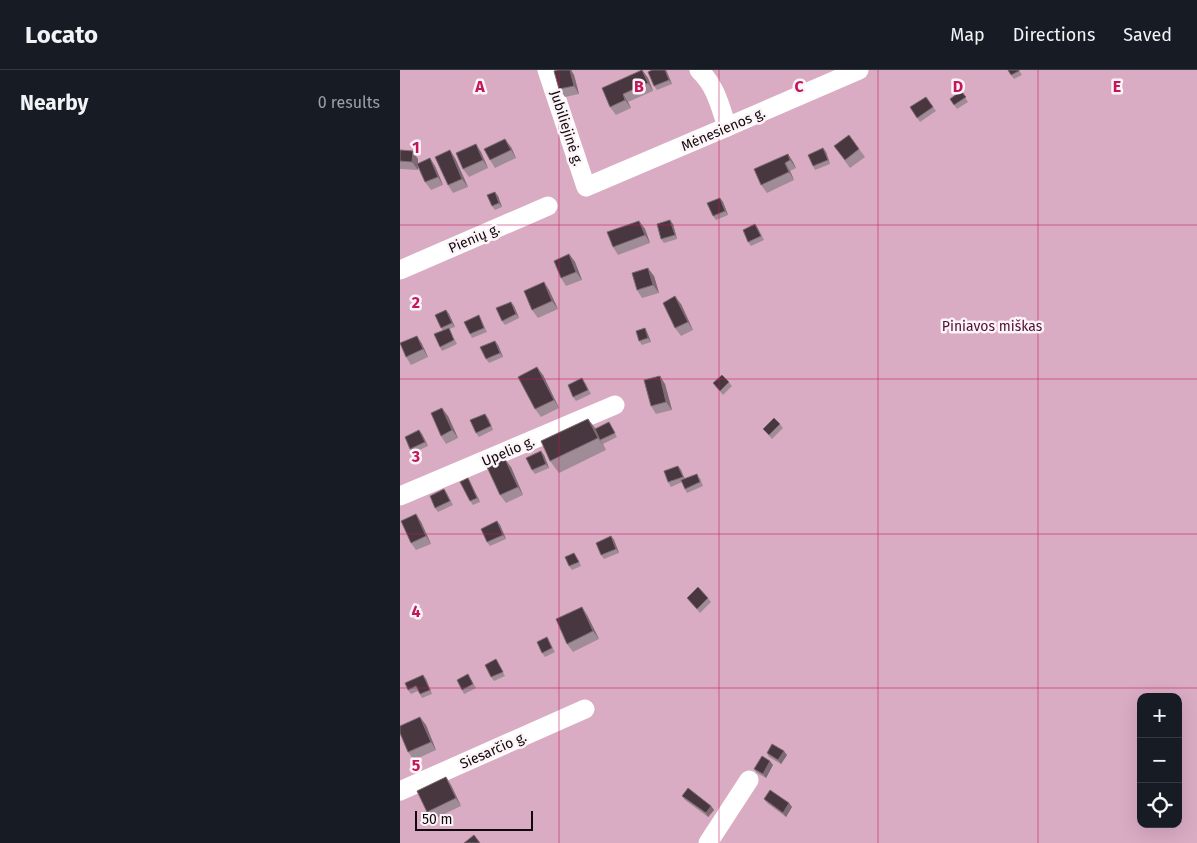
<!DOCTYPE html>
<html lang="en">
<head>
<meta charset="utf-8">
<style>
	:root { --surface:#171b24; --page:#242831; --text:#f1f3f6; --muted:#9ea1a6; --line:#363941 }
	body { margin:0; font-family:"Fira Sans",sans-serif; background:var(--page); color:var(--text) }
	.controls { position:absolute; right:15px; bottom:15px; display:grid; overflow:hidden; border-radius:10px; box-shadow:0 5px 20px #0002 }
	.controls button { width:45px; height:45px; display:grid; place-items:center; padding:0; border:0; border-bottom:1px solid var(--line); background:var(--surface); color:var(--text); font:25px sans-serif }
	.scale { position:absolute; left:15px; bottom:12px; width:118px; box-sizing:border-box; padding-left:5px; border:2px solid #10090d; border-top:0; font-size:14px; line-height:18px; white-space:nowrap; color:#10090d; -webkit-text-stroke:4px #fdf4f8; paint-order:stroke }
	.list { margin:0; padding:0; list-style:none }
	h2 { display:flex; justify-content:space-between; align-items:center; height:65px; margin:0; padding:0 20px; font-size:21px }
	h2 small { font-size:16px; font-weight:400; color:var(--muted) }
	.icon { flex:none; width:28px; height:28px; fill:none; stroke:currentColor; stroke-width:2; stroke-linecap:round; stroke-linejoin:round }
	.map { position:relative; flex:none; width:797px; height:773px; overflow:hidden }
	header { display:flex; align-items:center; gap:30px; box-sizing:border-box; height:70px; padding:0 25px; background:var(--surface); border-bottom:1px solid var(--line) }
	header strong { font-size:24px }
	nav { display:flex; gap:28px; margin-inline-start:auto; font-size:18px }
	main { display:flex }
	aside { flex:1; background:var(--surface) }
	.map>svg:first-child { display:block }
	.green { fill:#daacc3; fill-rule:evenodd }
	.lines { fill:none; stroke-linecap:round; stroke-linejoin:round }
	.minor { stroke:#fff; stroke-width:19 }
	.wall { fill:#a08c96 }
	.shaded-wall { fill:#7d6a73 }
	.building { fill:#48373f; stroke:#7d6a73 }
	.grid { fill:none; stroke:#c2185b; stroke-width:1; stroke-opacity:0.55 }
	.labels { text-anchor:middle; stroke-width:5; stroke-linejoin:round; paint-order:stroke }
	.street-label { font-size:14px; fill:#10090d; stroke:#fdf4f8 }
	.park-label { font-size:14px; fill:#4f0e37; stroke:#fdf4f8 }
	.grid-label { font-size:16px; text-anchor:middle; font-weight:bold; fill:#c2185b; stroke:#fdf4f8; stroke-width:5; stroke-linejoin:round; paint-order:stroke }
</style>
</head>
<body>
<header>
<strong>Locato</strong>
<nav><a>Map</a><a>Directions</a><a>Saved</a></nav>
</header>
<main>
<aside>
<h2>Nearby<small>0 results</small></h2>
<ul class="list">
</ul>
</aside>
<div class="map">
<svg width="797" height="773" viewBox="0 0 797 773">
	<rect width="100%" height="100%" fill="#f8e2ed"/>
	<path class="green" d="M 0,0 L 797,0 L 797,773 L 0,773 ZM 741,627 L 778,627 L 778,754 L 741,754 Z"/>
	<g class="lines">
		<g class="minor">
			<polyline points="147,0 186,117 327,57 459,0"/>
			<path d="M 299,0 C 316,16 320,36 327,57"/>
			<polyline points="0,200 148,136"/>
			<polyline points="0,426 215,335"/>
			<polyline points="0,721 185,639"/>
			<polyline points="308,773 349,710"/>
		</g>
	</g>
	<g class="wall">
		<polygon points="159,0 171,0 174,5 179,24 165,27 159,19"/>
		<polygon points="242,0 248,8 253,21 228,32 231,38 216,45 210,37"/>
		<polygon points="266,0 272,14 257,20 254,16"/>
		<polygon points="619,0 622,5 614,9 611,5"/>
		<polygon points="561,21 568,32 557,39 550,29"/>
		<polygon points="526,27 536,41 520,52 510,37"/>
		<polygon points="449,65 465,87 450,98 434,76"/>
		<polygon points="111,77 116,88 95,98 90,90"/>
		<polygon points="423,78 426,82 430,94 415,100 413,96"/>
		<polygon points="0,80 18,89 18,93 35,96 43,115 31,120 25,112 18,95 18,100 0,99"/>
		<polygon points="81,82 88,98 69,107 63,99"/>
		<polygon points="388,84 393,92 396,98 390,101 394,110 367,123 361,115"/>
		<polygon points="55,88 68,117 53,123 48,115"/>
		<polygon points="98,126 102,137 95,140 92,136"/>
		<polygon points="320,128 323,132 328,145 316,150 313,146"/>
		<polygon points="239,151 245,159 250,173 218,185 213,177"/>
		<polygon points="273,154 277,169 264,173 261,169"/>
		<polygon points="355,154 358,158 364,170 351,176 348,172"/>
		<polygon points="169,184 175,192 182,210 166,216 161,208"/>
		<polygon points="254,206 259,223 242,228 237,220"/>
		<polygon points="144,212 149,220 158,239 138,248 132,240"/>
		<polygon points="281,234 293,260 281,266 275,258"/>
		<polygon points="114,236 119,248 105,255 102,251"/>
		<polygon points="46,240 49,244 55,257 49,259 57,274 42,281 40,277 43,260 41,258"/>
		<polygon points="81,249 87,262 72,268 70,264"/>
		<polygon points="245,258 247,262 251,272 242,275 239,271"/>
		<polygon points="17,266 22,274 28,287 11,295 6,287"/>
		<polygon points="98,275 103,287 89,293 86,289"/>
		<polygon points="143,305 159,338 141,347 135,339"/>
		<polygon points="185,312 191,324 176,331 173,327"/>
		<polygon points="329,312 332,316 323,325 313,313"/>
		<polygon points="265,314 272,340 256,344 251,336"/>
		<polygon points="48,346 58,368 46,374 41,366"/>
		<polygon points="88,348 93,360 79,367 76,363"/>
		<polygon points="188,349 196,359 209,352 217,367 203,374 206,380 159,403 150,391"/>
		<polygon points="380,354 383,358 372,369 363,359"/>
		<polygon points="22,364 28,376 13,383 10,379"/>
		<polygon points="144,385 149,398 135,404 132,400"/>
		<polygon points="111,397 123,425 106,433 100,425"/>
		<polygon points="281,400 285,409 300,408 303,416 287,423 285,419 282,412 271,417 268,412"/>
		<polygon points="70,412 80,432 73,435 70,431"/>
		<polygon points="44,419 47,423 53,435 38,442 35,438"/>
		<polygon points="16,444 21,452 31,474 16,480 11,473"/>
		<polygon points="97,451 100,455 106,469 90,476 87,472"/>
		<polygon points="211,466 214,470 219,483 204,489 201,485"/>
		<polygon points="177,487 181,496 172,500 169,496"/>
		<polygon points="287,528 308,528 311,532 300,543"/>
		<polygon points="187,545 199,569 173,582 167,574"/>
		<polygon points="147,567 155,582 145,587 142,583"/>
		<polygon points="96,589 105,606 94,611 91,607"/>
		<polygon points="68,604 76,618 64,624 62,620"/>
		<polygon points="26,609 32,624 22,628 18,621 11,624 8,620"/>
		<polygon points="26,655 36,680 14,690 8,682"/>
		<polygon points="367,683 387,685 381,694 369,687"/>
		<polygon points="373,695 366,708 357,703 354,699"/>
		<polygon points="51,715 61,736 32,750 27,742"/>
		<polygon points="282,726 311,736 314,740 308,747 285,730"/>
		<polygon points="364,729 389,733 392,737 386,747 367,733"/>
	</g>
	<g class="shaded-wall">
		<polygon points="170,0 171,0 174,5 179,24 174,16"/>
		<polygon points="242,0 248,8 253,21 248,13"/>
		<polygon points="265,0 266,0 272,14 269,10"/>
		<polygon points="223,24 228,32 231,38 225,30"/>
		<polygon points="105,69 111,77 116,88 111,80"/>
		<polygon points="76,74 81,82 88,98 83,90"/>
		<polygon points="423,78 426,82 430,94 428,90"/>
		<polygon points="50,80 55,88 68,117 62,109"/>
		<polygon points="13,81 18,89 18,100 12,92"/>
		<polygon points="388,84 393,92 396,98 390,90"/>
		<polygon points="30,88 35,96 43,115 38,107"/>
		<polygon points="385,93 390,101 394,110 389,102"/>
		<polygon points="95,122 98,126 102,137 99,133"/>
		<polygon points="320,128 323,132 328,145 325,141"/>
		<polygon points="270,150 273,154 277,169 275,165"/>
		<polygon points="239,151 245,159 250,173 245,165"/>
		<polygon points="169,184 175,192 182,210 176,202"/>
		<polygon points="248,198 254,206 259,223 253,215"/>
		<polygon points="144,212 149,220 158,239 152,231"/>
		<polygon points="275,226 281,234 293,260 288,252"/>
		<polygon points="111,232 114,236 119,248 116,244"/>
		<polygon points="46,240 49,244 55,257 52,253"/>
		<polygon points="245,258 247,262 251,272 248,268"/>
		<polygon points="17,266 22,274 28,287 23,279"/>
		<polygon points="95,271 98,275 103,287 100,283"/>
		<polygon points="137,297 143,305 159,338 154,330"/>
		<polygon points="260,306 265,314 272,340 266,332"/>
		<polygon points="42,338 48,346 58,368 52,360"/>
		<polygon points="85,344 88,348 93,360"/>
		<polygon points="188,349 197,361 200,370 206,380 198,368"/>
		<polygon points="19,360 22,364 28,376 25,372"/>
		<polygon points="141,381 144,385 149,398 146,394"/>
		<polygon points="105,389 111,397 123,425 118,417"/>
		<polygon points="278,396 281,400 285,411 283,407"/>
		<polygon points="68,408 80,432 77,428"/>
		<polygon points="16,444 21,452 31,474 26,466"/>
		<polygon points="97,451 100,455 106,469 103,465"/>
		<polygon points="211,466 214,470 219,483 216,479"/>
		<polygon points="182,537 187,545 199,569 193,561"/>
		<polygon points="23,605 26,609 32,624 30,620"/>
		<polygon points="20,647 26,655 36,680 31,672"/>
		<polygon points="384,681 387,685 381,694 378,690"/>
		<polygon points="370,691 373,695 366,708 363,704"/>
		<polygon points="46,707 51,715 61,736 56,728"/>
		<polygon points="389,733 392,737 386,747 383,743"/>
		<polygon points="311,736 314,740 308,747 306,743"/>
	</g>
	<g class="building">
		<polygon points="159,0 170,0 174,16 159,19 154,1"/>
		<polygon points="242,0 248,13 223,24 225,30 210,37 202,18"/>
		<polygon points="252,0 265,0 269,10 254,16 248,2"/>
		<polygon points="608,0 619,0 619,1 611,5"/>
		<polygon points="561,21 566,27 554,35 550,29"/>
		<polygon points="526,27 533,37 517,48 510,37"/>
		<polygon points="449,65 459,79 445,90 434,76"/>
		<polygon points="105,69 111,80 90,90 84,79"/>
		<polygon points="76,74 83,90 63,99 56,83"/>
		<polygon points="423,78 428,90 413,96 408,85"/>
		<polygon points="0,80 13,81 12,92 0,91"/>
		<polygon points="50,80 62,109 48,115 35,87"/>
		<polygon points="388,84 390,90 385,93 389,102 361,115 354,99"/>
		<polygon points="30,88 38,107 25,112 17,94"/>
		<polygon points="95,122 99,133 92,136 87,125"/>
		<polygon points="320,128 325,141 313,146 307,133"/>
		<polygon points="270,150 275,165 261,169 257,154"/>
		<polygon points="239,151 245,165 213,177 207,162"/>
		<polygon points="355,154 361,166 348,172 343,160"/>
		<polygon points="169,184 176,202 161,208 154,191"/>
		<polygon points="248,198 253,215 237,220 232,203"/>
		<polygon points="144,212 152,231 132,240 124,221"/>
		<polygon points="275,226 288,252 275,258 263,233"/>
		<polygon points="111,232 116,244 102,251 96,238"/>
		<polygon points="46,240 52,253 41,258 35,245"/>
		<polygon points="79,245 84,258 70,264 64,252"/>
		<polygon points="49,258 54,270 40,277 34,264"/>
		<polygon points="245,258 248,268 239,271 236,261"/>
		<polygon points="17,266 23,279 6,287 0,273"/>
		<polygon points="95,271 100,283 86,289 80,277"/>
		<polygon points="137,297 154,330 135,339 118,307"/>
		<polygon points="322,305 329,312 320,321 313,313"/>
		<polygon points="260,306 266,332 251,336 244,310"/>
		<polygon points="182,308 188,320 173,327 168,315"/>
		<polygon points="42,338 52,360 41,366 31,343"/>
		<polygon points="85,344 91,356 76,363 70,350"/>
		<polygon points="374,348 380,354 369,365 363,359"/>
		<polygon points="188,349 198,368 150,391 141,371"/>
		<polygon points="209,352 215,363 200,370 195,359"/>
		<polygon points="19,360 25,372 10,379 5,367"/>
		<polygon points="141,381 146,394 132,400 126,388"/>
		<polygon points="105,389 118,417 100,425 87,397"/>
		<polygon points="278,396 283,407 268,412 264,401"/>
		<polygon points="297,404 300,412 285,419 281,410"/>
		<polygon points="68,408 77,428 70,431 60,412"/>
		<polygon points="44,419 50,431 35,438 30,426"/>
		<polygon points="16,444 26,466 11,473 1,451"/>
		<polygon points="97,451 103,465 87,472 81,459"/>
		<polygon points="211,466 216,479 201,485 196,473"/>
		<polygon points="174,483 179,492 169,496 165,487"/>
		<polygon points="298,517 308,528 297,539 287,528"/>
		<polygon points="182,537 193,561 167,574 156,549"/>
		<polygon points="147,567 152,578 142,583 137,572"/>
		<polygon points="96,589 103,602 91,607 85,595"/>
		<polygon points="68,604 73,614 62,620 57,610"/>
		<polygon points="23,605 30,620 20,624 16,616 8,620 5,613"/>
		<polygon points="20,647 31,672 8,682 0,663 0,656"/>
		<polygon points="372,674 384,681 378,690 367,683"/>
		<polygon points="362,686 370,691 363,704 354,699"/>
		<polygon points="46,707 56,728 27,742 17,721"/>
		<polygon points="288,718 311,736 306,743 282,726"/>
		<polygon points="370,720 389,733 383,743 364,729"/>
		<polygon points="74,765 80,773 64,773"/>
	</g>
	<path class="grid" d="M 159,0 L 159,773M 319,0 L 319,773M 478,0 L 478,773M 638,0 L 638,773M 0,155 L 797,155M 0,309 L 797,309M 0,464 L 797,464M 0,618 L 797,618"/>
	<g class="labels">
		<g class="street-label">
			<text transform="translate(167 58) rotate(72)" y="5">Jubiliejinė g.</text>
			<text transform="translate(323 59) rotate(-23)" y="5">Mėnesienos g.</text>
			<text transform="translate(74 168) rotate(-23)" y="5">Pienių g.</text>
			<text transform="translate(108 381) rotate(-23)" y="5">Upelio g.</text>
			<text transform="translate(93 680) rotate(-24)" y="5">Siesarčio g.</text>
		</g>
		<g class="park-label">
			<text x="592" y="261">Piniavos miškas</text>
		</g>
	</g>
	<g class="grid-label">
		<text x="80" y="22">A</text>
		<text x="239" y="22">B</text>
		<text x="399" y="22">C</text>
		<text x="558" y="22">D</text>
		<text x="717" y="22">E</text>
		<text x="16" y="83">1</text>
		<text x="16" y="238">2</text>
		<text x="16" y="392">3</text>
		<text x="16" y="547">4</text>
		<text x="16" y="701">5</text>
	</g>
</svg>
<div class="controls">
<button>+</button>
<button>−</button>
<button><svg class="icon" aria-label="locate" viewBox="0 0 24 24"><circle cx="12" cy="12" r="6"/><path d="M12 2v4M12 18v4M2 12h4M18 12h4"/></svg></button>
</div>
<div class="scale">50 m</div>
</div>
</main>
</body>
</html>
